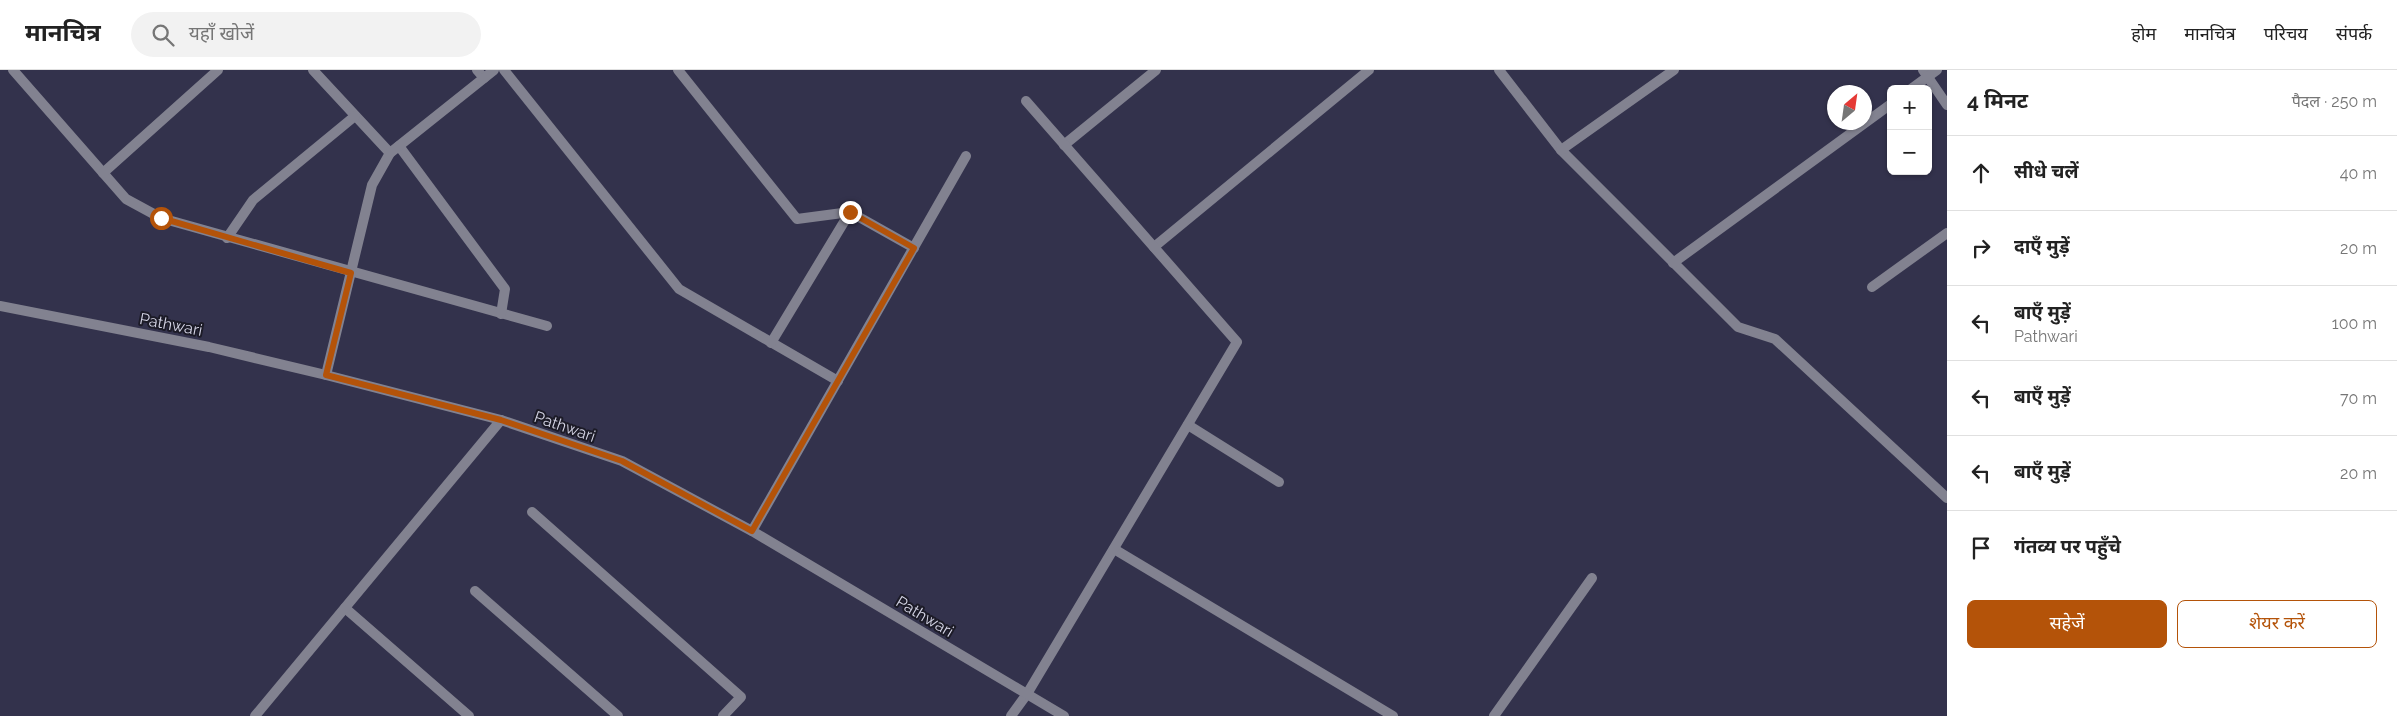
<!DOCTYPE html>
<html lang="hi">
<head>
<meta charset="utf-8">
<style>
	:root { --surface:#fff; --page:#f2f2f2; --text:#222; --muted:#767676; --line:#e0e0e0; --accent:#b45309 }
	body { margin:0; font-family:Raleway,"Noto Sans Devanagari",sans-serif; background:var(--page); color:var(--text) }
	.controls { position:absolute; right:15px; top:15px; display:grid; overflow:hidden; border-radius:8px; box-shadow:0 1px 4px #0004 }
	.controls button { width:45px; height:45px; display:grid; place-items:center; padding:0; border:0; border-bottom:1px solid var(--line); background:var(--surface); color:var(--text); font:25px sans-serif }
	.compass { position:absolute; left:1827px; top:15px; width:45px; height:45px; border-radius:50%; background:var(--surface); box-shadow:0 1px 4px #0004; rotate:29deg }
	.stop { position:absolute; width:15px; height:15px; margin:-11px; border:4px solid #b45309; border-radius:50%; background:#fff }
	.stop.end { background:#b45309; border-color:#fff; box-shadow:0 1px 5px #0008 }
	.list { margin:0; padding:0; list-style:none }
	h2 { display:flex; justify-content:space-between; align-items:center; height:65px; margin:0; padding:0 20px; font-size:21px }
	h2 small { font-size:16px; font-weight:400; color:var(--muted) }
	.list li { display:grid; grid-template-columns:32px 1fr auto; gap:15px; align-items:center; box-sizing:border-box; height:75px; padding:0 20px; border-top:1px solid var(--line) }
	.list b { display:block; font-size:19px; white-space:nowrap }
	.list p { margin:0; font-size:16px; white-space:nowrap; color:var(--muted) }
	.list em { font-size:16px; font-style:normal; color:var(--muted) }
	.actions { display:flex; gap:10px; padding:15px 20px }
	.actions a { flex:1; padding:11px 0; border:1px solid var(--accent); border-radius:8px; text-align:center; font-size:18px; color:var(--accent) }
	.actions .main { background:var(--accent); color:#fff }
	.icon { flex:none; width:28px; height:28px; fill:none; stroke:currentColor; stroke-width:2; stroke-linecap:round; stroke-linejoin:round }
	.map { position:relative; flex:none; width:1947px; height:646px; overflow:hidden }
	header { display:flex; align-items:center; gap:30px; box-sizing:border-box; height:70px; padding:0 25px; background:var(--surface); border-bottom:1px solid var(--line) }
	header strong { font-size:24px }
	nav { display:flex; gap:28px; margin-inline-start:auto; font-size:18px }
	.search { width:350px; height:45px; background:var(--page); display:flex; align-items:center; gap:12px; box-sizing:border-box; padding:0 18px; border-radius:28px; color:var(--muted); font-size:19px }
	main { display:flex }
	aside { flex:1; background:var(--surface) }
	.map>svg:first-child { display:block }
	.lines { fill:none; stroke-linecap:round; stroke-linejoin:round }
	.minor { stroke:#828290; stroke-width:10 }
	.tertiary { stroke:#828290; stroke-width:10 }
	.route { stroke:#b45309; stroke-width:6 }
	.labels { text-anchor:middle; stroke-width:4; stroke-linejoin:round; paint-order:stroke }
	.street-label { font-size:16px; fill:#d4d4e5; stroke:#1c1b27 }
</style>
</head>
<body>
<header>
<strong>मानचित्र</strong>
<div class="search"><svg class="icon" aria-label="search" viewBox="0 0 24 24"><circle cx="10" cy="10" r="6"/><path d="M15 15l6 6"/></svg>यहाँ खोजें</div>
<nav><a>होम</a><a>मानचित्र</a><a>परिचय</a><a>संपर्क</a></nav>
</header>
<main>
<div class="map">
<svg width="1947" height="646" viewBox="0 0 1947 646">
	<rect width="100%" height="100%" fill="#33324c"/>
	<g class="lines">
		<g class="minor">
			<polyline points="13,0 126,129 161,148 547,256"/>
			<polyline points="313,0 390,83"/>
			<polyline points="477,0 484,8"/>
			<polyline points="504,0 679,219 838,311"/>
			<polyline points="678,0 797,149 850,142 914,178"/>
			<polyline points="1499,0 1561,80 1738,257 1775,269 1947,428"/>
			<polyline points="1923,0 1947,35"/>
			<polyline points="1911,19 1937,0"/>
			<polyline points="1064,75 1156,0"/>
			<polyline points="399,76 505,219 501,244"/>
			<polyline points="1561,80 1674,0"/>
			<polyline points="103,103 218,0"/>
			<polyline points="227,168 253,130 355,46"/>
			<polyline points="1154,177 1369,0"/>
			<polyline points="1673,193 1891,34"/>
			<polyline points="1872,217 1947,163"/>
			<polyline points="771,273 850,142"/>
			<polyline points="326,305 372,115 390,83 494,0"/>
			<polyline points="1188,355 1279,412"/>
			<polyline points="532,442 741,627 723,646"/>
			<polyline points="752,461 966,86"/>
			<polyline points="1114,479 1393,646"/>
			<polyline points="475,521 618,646"/>
			<polyline points="345,538 469,646"/>
			<polyline points="255,646 501,350"/>
			<polyline points="1011,646 1027,624 1237,272 1026,31"/>
			<polyline points="1494,646 1592,508"/>
		</g>
		<polyline class="tertiary" points="0,236 209,277 326,305 501,350 622,391 752,461 1064,646"/>
	</g>
	<g class="lines">
		<polyline class="route" points="161,148 351,203 326,305 501,350 622,391 752,461 914,178 850,142"/>
	</g>
	<g class="labels">
		<g class="street-label">
			<text transform="translate(171 254) rotate(11)" y="6">Pathwari</text>
			<text transform="translate(565 356) rotate(19)" y="6">Pathwari</text>
			<text transform="translate(925 546) rotate(31)" y="6">Pathwari</text>
		</g>
	</g>
</svg>
<div class="controls">
<button>+</button>
<button>−</button>
</div>
<svg class="compass" viewBox="-18 -18 36 36"><path d="M0-13l5 13h-10z" fill="#e53935"/><path d="M0 13l5-13h-10z" fill="#767676"/></svg>
<div class="stop" style="left:161px;top:148px"></div>
<div class="stop end" style="left:850px;top:142px"></div>
</div>
<aside>
<h2>4 मिनट<small>पैदल · 250 m</small></h2>
<ul class="list">
<li><svg class="icon" aria-label="ahead" viewBox="0 0 24 24"><path d="M12 20V5M6 11l6-6 6 6"/></svg><div><b>सीधे चलें</b></div><em>40 m</em></li>
<li><svg class="icon" aria-label="right" viewBox="0 0 24 24"><path d="M7 20v-9h11M14 6l5 5-5 5"/></svg><div><b>दाएँ मुड़ें</b></div><em>20 m</em></li>
<li><svg class="icon" aria-label="left" viewBox="0 0 24 24"><path d="M17 20v-9H6M10 6l-5 5 5 5"/></svg><div><b>बाएँ मुड़ें</b><p>Pathwari</p></div><em>100 m</em></li>
<li><svg class="icon" aria-label="left" viewBox="0 0 24 24"><path d="M17 20v-9H6M10 6l-5 5 5 5"/></svg><div><b>बाएँ मुड़ें</b></div><em>70 m</em></li>
<li><svg class="icon" aria-label="left" viewBox="0 0 24 24"><path d="M17 20v-9H6M10 6l-5 5 5 5"/></svg><div><b>बाएँ मुड़ें</b></div><em>20 m</em></li>
<li><svg class="icon" aria-label="arrive" viewBox="0 0 24 24"><path d="M6 21V4h12l-3 4 3 4H6"/></svg><div><b>गंतव्य पर पहुँचे</b></div></li>
</ul>
<div class="actions"><a class="main">सहेजें</a><a>शेयर करें</a></div>
</aside>
</main>
</body>
</html>
